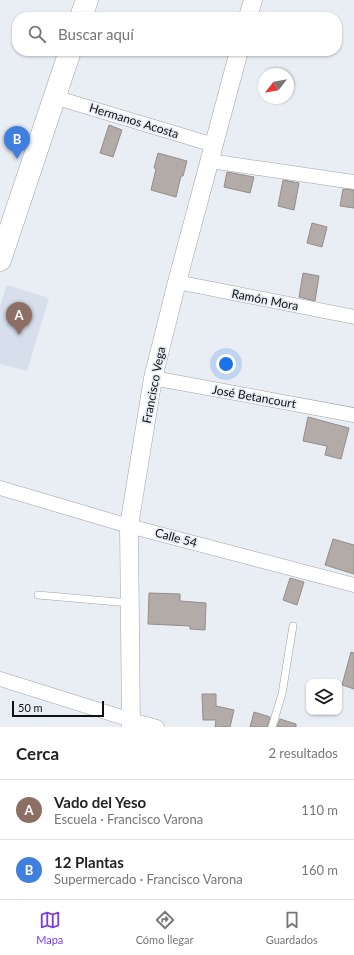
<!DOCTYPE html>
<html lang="es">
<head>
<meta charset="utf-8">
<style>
	:root { --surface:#fff; --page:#f6f6f6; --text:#222; --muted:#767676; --line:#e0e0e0; --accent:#7c3aed }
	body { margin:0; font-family:Lato,sans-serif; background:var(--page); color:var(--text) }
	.controls { position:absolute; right:12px; bottom:12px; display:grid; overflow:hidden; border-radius:8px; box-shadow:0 1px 3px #0004 }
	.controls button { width:36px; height:36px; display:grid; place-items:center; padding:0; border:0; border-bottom:1px solid var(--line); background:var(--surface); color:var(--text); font:20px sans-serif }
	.compass { position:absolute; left:258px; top:68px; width:36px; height:36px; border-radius:50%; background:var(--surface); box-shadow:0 1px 3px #0004; rotate:239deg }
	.scale { position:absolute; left:12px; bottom:10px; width:92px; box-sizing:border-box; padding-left:4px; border:2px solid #0f1012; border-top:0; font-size:11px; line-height:14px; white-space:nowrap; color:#0f1012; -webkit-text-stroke:3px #e9edf4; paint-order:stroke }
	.you { position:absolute; left:226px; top:364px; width:14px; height:14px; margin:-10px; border:3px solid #fff; border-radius:50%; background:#1a73e8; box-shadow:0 0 0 6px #1a73e833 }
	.badge { display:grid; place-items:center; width:26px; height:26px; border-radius:50%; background:var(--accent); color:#fff; font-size:13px; font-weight:700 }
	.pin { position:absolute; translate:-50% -33px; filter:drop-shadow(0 1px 2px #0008) }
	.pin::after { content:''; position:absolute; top:21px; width:14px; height:12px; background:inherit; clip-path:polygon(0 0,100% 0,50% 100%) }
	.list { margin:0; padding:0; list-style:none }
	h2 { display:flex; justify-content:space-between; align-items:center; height:52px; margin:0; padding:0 16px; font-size:17px }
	h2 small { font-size:13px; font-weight:400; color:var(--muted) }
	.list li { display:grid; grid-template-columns:26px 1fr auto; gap:12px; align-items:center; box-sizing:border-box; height:60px; padding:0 16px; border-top:1px solid var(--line) }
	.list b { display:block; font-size:15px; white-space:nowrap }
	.list p { margin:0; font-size:13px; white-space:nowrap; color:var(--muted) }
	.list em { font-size:13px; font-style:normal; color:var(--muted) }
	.icon { flex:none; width:22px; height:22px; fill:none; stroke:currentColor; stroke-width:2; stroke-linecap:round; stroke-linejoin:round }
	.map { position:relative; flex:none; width:354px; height:727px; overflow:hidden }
	.search { position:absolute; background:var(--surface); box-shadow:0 1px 3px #0004; left:12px; right:12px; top:12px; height:44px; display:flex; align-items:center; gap:10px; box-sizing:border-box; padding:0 14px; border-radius:16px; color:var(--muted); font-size:15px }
	.sheet { height:172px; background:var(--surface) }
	nav { display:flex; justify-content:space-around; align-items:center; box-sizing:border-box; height:56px; border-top:1px solid var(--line); background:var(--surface); font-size:11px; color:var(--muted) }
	nav a { display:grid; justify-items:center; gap:2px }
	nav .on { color:var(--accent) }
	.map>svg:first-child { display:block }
	.built { fill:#d7dfec }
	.building { fill:#b2aba7; stroke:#948d88 }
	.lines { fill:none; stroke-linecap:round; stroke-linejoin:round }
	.service-casing { stroke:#9fa3a9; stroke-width:8 }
	.minor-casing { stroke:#9fa3a9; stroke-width:15 }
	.tertiary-casing { stroke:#9fa3a9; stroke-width:19 }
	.primary-casing { stroke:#9fa3a9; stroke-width:23 }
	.service { stroke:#fff; stroke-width:7 }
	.minor { stroke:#fff; stroke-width:14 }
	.tertiary { stroke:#fff; stroke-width:18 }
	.primary { stroke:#fff; stroke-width:22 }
	.labels { text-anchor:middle; stroke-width:3.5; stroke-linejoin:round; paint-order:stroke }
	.street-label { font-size:12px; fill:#0f1012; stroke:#e9edf4 }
</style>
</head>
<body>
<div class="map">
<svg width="354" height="727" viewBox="0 0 354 727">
	<rect width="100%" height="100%" fill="#e9edf4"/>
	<polygon class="built" points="7,285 49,298 27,371 0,364 0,306"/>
	<g class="building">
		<polygon points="109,125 122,130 113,157 100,153"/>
		<polygon points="158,153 187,161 183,176 181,176 176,197 151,190 156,169 154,168"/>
		<polygon points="227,172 254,177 250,193 224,187"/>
		<polygon points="283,180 299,183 294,210 278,206"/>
		<polygon points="343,189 354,190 354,208 340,206"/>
		<polygon points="312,223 327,227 322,247 307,243"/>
		<polygon points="303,273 319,276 315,301 299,297"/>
		<polygon points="308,417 349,428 341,459 325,455 327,446 303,441"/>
		<polygon points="333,539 354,545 354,574 325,565"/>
		<polygon points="290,578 304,582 297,605 283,600"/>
		<polygon points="149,593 180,594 180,601 206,603 205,630 190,629 190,626 148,624"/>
		<polygon points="351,652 354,653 354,689 342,685"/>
		<polygon points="202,694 216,694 216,706 234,710 230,727 215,727 216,720 203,720"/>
		<polygon points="254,712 270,717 267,727 250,727"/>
		<polygon points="280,719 296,724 296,727 277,727"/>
	</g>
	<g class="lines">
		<g class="service-casing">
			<g id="service">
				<polyline points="38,595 129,603"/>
				<polyline points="272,727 282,694 293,626"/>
			</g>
		</g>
		<g class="minor-casing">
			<g id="minor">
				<polyline points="54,97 214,145"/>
				<polyline points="210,161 354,182"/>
				<polyline points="177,282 354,317"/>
				<polyline points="153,378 354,415"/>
				<polyline points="0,488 129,526 354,585"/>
				<polyline points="0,679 131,720 157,727"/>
			</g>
		</g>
		<g class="tertiary-casing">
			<g id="tertiary">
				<polyline points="248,17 253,0"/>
				<polyline points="131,727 129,526 153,378 177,282 239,51"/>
			</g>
		</g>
		<g class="primary-casing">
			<g id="primary">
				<polyline points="81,17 87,0"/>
				<polyline points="0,260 70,51"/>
			</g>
		</g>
		<use href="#service" class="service"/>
		<use href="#minor" class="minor"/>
		<use href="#tertiary" class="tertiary"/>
		<use href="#primary" class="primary"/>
	</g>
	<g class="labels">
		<g class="street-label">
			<text transform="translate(134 121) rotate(17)" y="4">Hermanos Acosta</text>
			<text transform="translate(265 300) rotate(11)" y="4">Ramón Mora</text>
			<text transform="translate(154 385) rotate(-79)" y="4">Francisco Vega</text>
			<text transform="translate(254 397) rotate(10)" y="4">José Betancourt</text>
			<text transform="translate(176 538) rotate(15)" y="4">Calle 54</text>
		</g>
	</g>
</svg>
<div class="controls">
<button><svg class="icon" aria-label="layers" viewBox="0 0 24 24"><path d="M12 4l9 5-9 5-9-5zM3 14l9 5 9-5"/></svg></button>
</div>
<svg class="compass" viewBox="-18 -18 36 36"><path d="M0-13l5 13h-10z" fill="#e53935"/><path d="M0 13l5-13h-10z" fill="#767676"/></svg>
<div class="scale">50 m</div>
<div class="you"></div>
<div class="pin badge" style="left:19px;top:335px;background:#8d6e63">A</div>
<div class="pin badge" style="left:17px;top:159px;background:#3f7fe0">B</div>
<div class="search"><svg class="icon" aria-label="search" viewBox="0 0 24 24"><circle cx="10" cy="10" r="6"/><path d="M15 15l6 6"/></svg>Buscar aquí</div>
</div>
<section class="sheet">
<h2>Cerca<small>2 resultados</small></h2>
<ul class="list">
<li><span class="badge" style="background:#8d6e63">A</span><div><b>Vado del Yeso</b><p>Escuela · Francisco Varona</p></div><em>110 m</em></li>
<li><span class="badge" style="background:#3f7fe0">B</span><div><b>12 Plantas</b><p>Supermercado · Francisco Varona</p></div><em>160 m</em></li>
</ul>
</section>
<nav>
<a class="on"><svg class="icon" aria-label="map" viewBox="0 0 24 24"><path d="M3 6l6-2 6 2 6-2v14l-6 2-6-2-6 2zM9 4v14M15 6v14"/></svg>Mapa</a>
<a><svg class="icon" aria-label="directions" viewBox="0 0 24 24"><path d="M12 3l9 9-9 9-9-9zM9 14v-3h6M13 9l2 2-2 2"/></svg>Cómo llegar</a>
<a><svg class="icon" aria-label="saved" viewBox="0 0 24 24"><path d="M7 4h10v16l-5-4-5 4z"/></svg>Guardados</a>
</nav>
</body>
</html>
